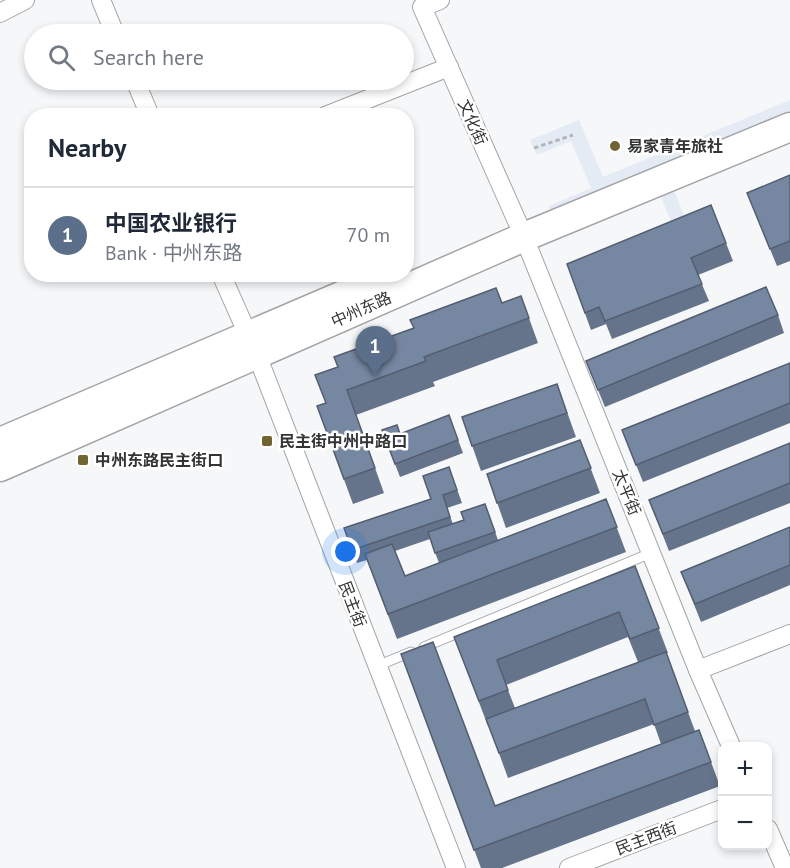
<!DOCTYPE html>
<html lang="en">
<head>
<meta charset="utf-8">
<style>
	:root { --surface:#fff; --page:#f6f6f7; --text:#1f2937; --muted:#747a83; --line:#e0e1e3; --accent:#726431 }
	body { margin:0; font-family:"PT Sans","Noto Sans SC",sans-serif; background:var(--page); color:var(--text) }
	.controls { position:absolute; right:18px; bottom:18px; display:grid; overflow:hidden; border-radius:12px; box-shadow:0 3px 9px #0003 }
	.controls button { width:54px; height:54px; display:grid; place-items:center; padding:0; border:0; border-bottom:2px solid var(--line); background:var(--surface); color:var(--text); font:30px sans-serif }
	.you { position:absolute; left:346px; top:552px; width:21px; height:21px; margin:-15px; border:4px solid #fff; border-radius:50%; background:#1a73e8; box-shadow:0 0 0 9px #1a73e833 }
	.badge { display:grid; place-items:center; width:39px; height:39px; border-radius:50%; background:var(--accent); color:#fff; font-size:20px; font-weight:700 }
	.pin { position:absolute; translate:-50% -50px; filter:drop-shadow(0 2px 3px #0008) }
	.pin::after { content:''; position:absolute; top:32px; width:21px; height:18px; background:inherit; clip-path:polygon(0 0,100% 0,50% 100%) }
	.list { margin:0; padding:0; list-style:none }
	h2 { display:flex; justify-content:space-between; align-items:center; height:78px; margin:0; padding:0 24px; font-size:26px }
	h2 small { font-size:20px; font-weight:400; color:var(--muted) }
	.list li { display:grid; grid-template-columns:39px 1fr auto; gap:18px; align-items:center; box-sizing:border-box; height:96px; padding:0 24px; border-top:2px solid var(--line) }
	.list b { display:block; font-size:22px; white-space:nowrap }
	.list p { margin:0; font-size:20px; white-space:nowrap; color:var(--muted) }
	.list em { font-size:20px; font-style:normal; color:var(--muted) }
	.icon { flex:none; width:33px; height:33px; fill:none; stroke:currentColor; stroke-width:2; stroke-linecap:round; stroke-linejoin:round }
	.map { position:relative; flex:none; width:790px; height:868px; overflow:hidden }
	.search { position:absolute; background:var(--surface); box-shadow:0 3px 9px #0003; left:24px; top:24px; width:390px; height:66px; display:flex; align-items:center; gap:15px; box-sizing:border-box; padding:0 21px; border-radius:33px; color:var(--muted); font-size:22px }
	.panel { position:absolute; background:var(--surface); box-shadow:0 3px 9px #0003; left:24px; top:108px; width:390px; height:174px; border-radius:24px }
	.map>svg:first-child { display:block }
	.built { fill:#e5ebf4 }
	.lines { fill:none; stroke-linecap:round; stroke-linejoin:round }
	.service-casing { stroke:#a2a4a6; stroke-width:11 }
	.minor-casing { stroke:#a2a4a6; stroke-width:20 }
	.primary-casing { stroke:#a2a4a6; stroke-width:31 }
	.path { stroke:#b5b6b8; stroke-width:3; stroke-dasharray:4.5 3; stroke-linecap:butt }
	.service { stroke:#fff; stroke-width:9 }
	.minor { stroke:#fff; stroke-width:18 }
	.primary { stroke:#fff; stroke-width:28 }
	.wall { fill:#65748a; fill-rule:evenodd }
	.building { fill:#7687a1; stroke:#535e71; stroke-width:1.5 }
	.poi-dot { fill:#726431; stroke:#fff; stroke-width:2 }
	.labels { text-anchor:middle; stroke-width:5; stroke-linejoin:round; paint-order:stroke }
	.street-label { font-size:16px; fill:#333435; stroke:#fff }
	.poi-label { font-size:16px; font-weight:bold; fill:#333435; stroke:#fff; text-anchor:start }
</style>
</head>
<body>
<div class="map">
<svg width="790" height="868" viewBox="0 0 790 868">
	<rect width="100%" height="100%" fill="#f5f7f9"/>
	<polygon class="built" points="790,100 790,137 672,186 696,244 680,243 658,190 559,231 549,206 591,188 571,141 537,155 530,140 579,120 603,177"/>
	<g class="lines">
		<g class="service-casing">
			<g id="service">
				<polyline points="424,647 651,553"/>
				<polyline points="377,666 411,652"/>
			</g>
		</g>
		<g class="minor-casing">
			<g id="minor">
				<polyline points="101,0 115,34"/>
				<polyline points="440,0 422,7 524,237 698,670 731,746"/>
				<polyline points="0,13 25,0"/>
				<polyline points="135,80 150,116"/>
				<polyline points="325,116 449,67"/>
				<polyline points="221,274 257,355 456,868"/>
				<polyline points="698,670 790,634"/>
				<polyline points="768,829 785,868"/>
				<polyline points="569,868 722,809"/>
			</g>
		</g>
		<g class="primary-casing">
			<g id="primary">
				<polyline points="0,442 392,274"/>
				<polyline points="0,467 524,237 790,127"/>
			</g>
		</g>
		<polyline class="path" points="534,148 573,135"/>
		<use href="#service" class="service"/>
		<use href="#minor" class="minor"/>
		<use href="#primary" class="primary"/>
	</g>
	<g class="wall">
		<polygon points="790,175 790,261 777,266 747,193"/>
		<polygon points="726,243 733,261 698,275 709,301 612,339 606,324 591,330 567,264"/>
		<polygon points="521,296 538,343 433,382 435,386 356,415 384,493 353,504 317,406 325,403 502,303"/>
		<polygon points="778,315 784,333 605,407 586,361"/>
		<polygon points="790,363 790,423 643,482 622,430"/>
		<polygon points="557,384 576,437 481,471 462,417"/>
		<polygon points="449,415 463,453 400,477 382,430 400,434"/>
		<polygon points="580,440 600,493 506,528 487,474"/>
		<polygon points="790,443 790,503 669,551 649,500"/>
		<path d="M 449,467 L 462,503 L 447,508 L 453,524 L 464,520 L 485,504 L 498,540 L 606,499 L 626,552 L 397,639 L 367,560 L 357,563 L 344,528 L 431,499 ZM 430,539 L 439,563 L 405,576 L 395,551 Z"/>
		<polygon points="790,527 790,585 701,622 681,572"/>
		<path d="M 635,566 L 668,653 L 666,653 L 695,731 L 699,730 L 720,786 L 502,868 L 481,868 L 401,654 L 495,806 L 661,744 L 654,724 L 508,778 L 489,726 L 488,726 L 454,637 ZM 628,637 L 638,662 L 515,708 L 506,685 Z"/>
	</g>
	<g class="building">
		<polygon points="790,175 790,241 770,249 747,193"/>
		<polygon points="711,205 726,243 691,258 702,284 605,321 599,307 585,313 567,264"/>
		<polygon points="766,287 778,315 598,390 586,361"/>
		<polygon points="496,288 502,303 521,296 529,318 424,357 426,361 347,390 375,468 344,479 317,406 326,403 315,375 338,367 334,357 414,328 410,320"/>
		<polygon points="790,363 790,403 636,465 622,430"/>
		<polygon points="557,384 567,413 472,446 462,417"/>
		<polygon points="449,415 458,440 395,464 382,430 397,425 400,434"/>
		<polygon points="580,440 591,468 497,503 487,474"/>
		<polygon points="790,443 790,483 663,534 649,500"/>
		<polygon points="449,467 457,490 443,495 450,517 352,550 344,528 431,499 423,476"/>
		<polygon points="606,499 617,527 388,614 365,554 392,544 405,576"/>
		<polygon points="485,504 495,532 435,553 428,532 464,520 461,512"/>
		<polygon points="790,527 790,565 695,604 681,572"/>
		<polygon points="635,566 659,628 630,639 619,612 497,660 508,690 479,701 454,637"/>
		<polygon points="433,642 495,806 699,730 711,762 474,850 401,654"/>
		<polygon points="666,652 688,712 654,725 645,699 499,753 486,719"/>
	</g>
	<g class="poi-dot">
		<circle cx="615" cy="146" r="6"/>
		<rect x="261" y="435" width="12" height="12" rx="3"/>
		<rect x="77" y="454" width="12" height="12" rx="3"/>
	</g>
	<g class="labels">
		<g class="street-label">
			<text transform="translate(473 122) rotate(66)" y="6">文化街</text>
			<text transform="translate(361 309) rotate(-24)" y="6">中州东路</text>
			<text transform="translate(627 492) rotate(68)" y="6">太平街</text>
			<text transform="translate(353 604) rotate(69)" y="6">民主街</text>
			<text transform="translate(646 838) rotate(-21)" y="6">民主西街</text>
		</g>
		<g class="poi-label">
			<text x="627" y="152">易家青年旅社</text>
			<text x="279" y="447">民主街中州中路口</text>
			<text x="95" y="466">中州东路民主街口</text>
		</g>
	</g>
</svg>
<div class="controls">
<button>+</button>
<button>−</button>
</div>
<div class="you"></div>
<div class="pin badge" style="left:375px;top:376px;background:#5c6f8a">1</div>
<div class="search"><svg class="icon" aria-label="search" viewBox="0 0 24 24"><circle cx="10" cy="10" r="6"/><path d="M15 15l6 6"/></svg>Search here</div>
<section class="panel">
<h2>Nearby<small></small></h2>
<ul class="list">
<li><span class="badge" style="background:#5c6f8a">1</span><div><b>中国农业银行</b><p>Bank · 中州东路</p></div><em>70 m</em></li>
</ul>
</section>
</div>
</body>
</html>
